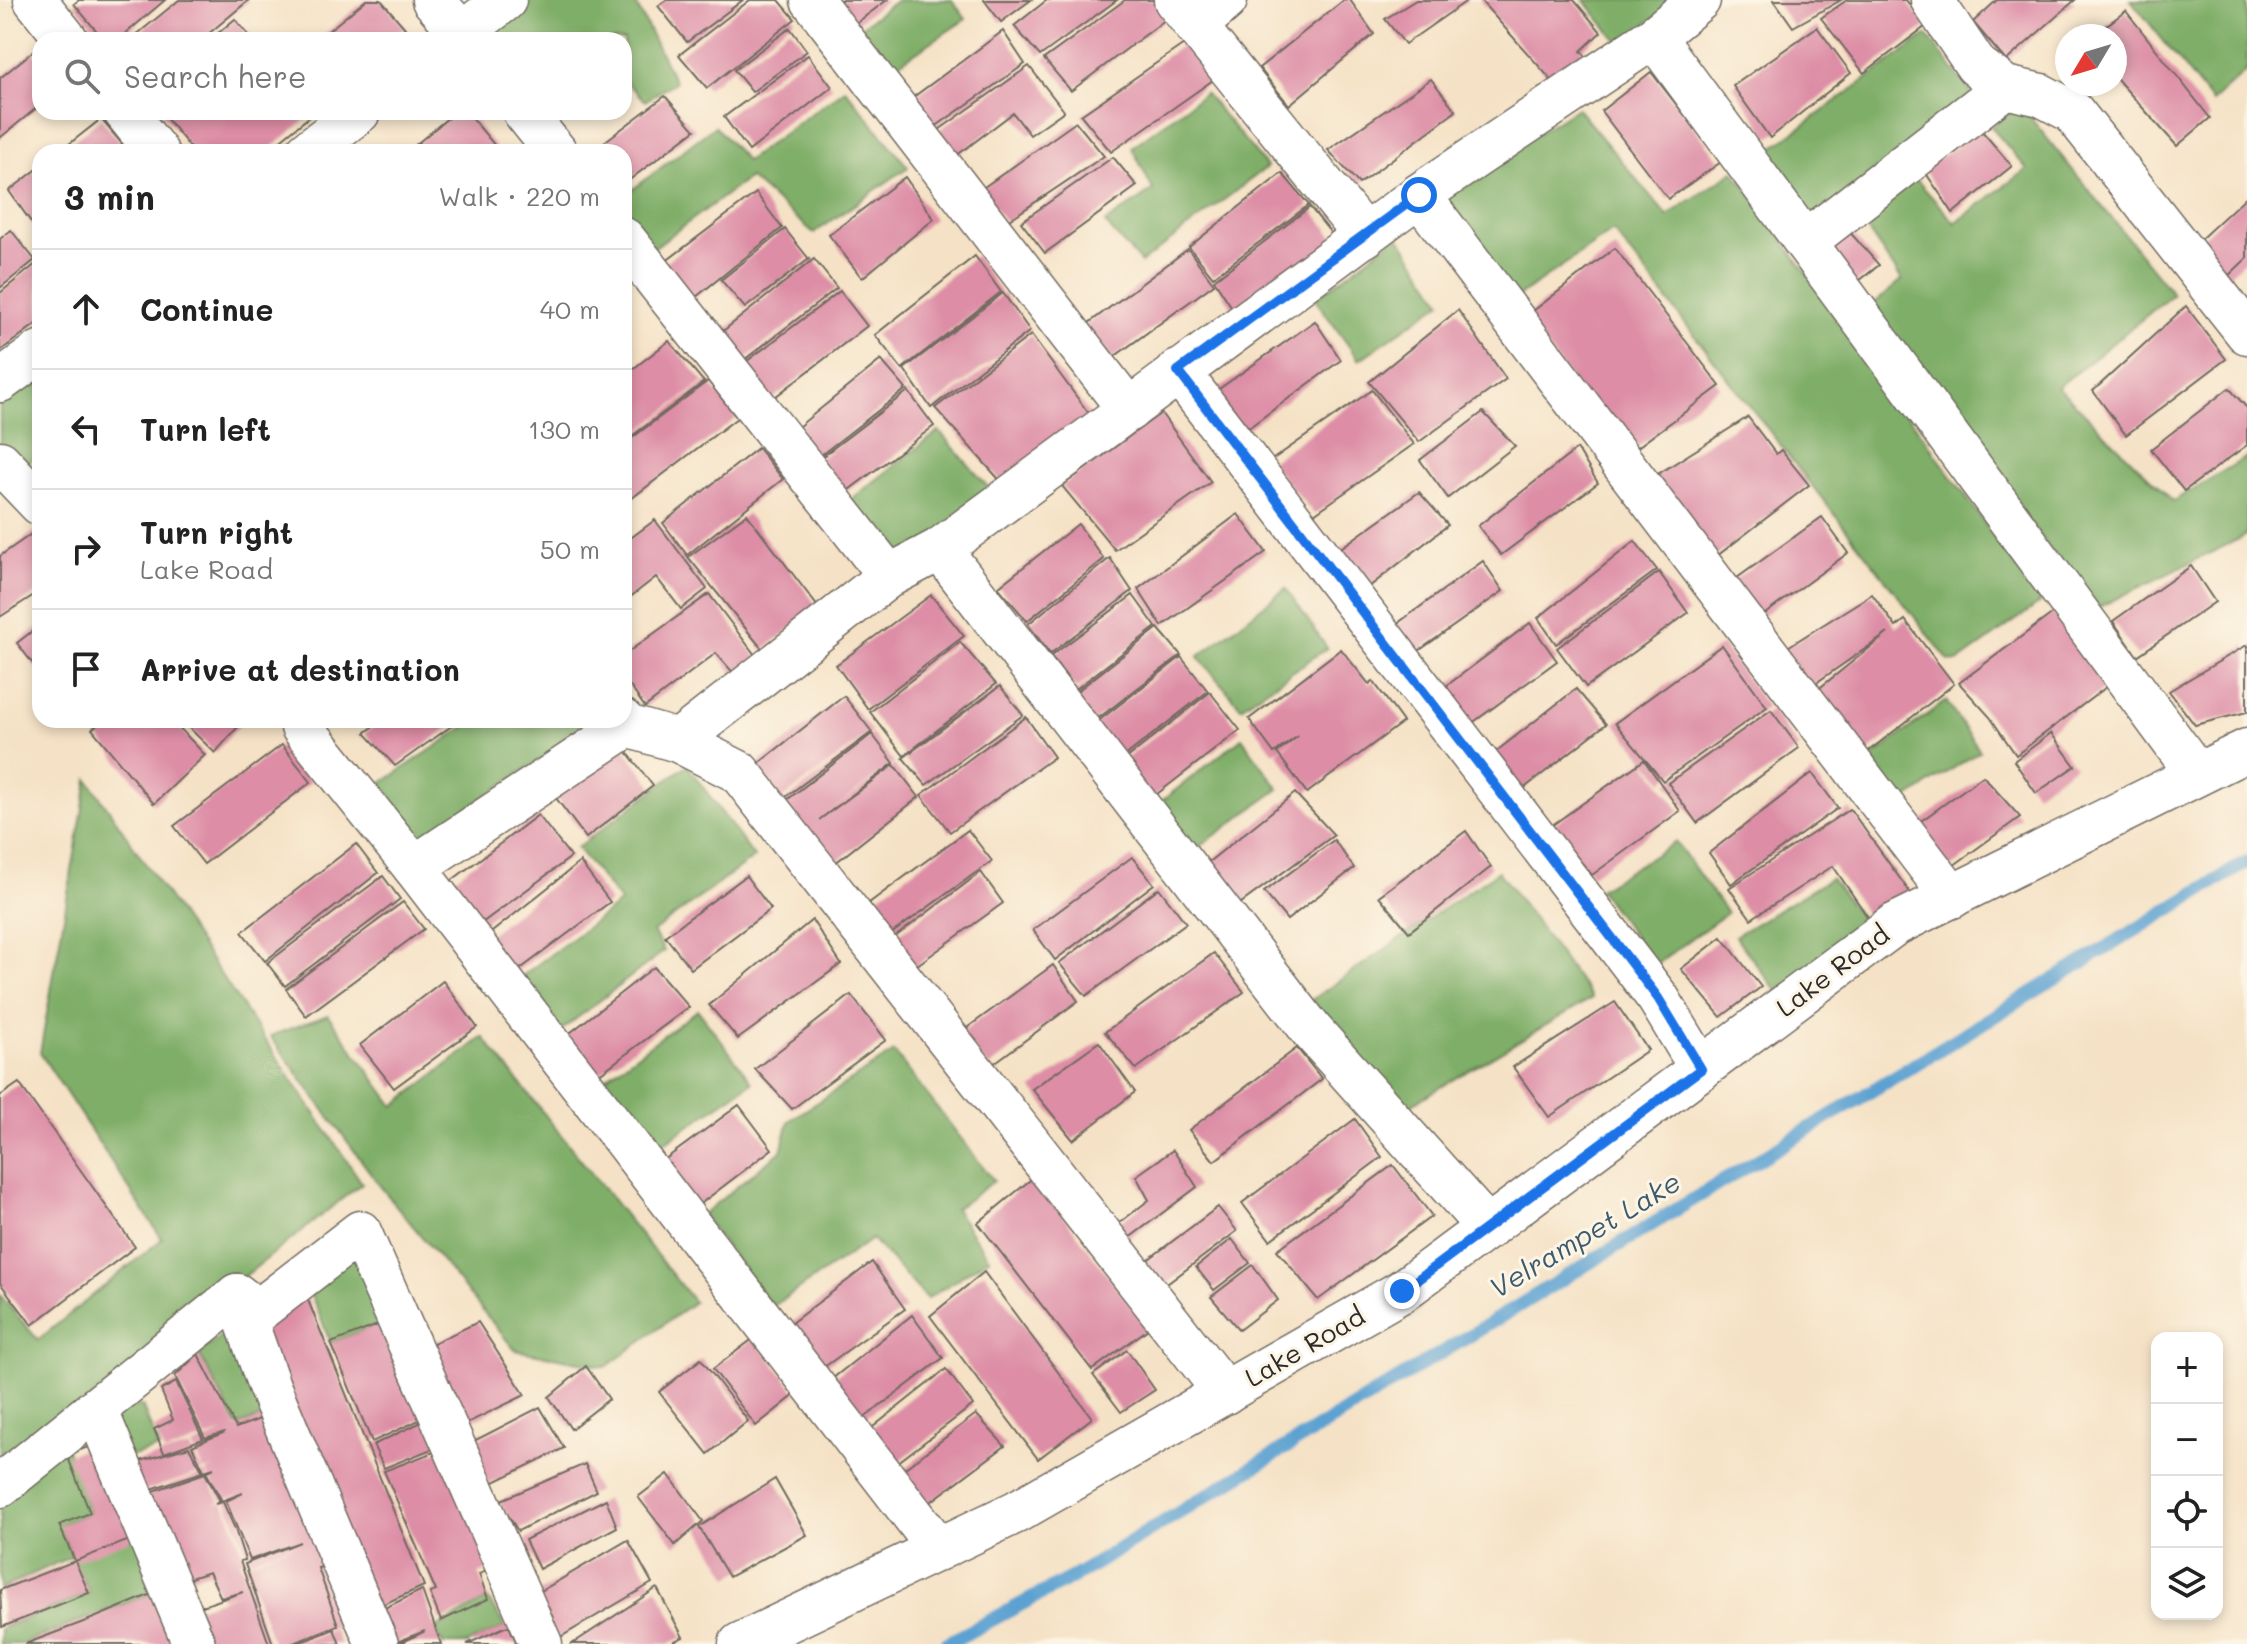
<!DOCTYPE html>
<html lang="en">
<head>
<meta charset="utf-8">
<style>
	:root { --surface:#fff; --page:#f6f6f6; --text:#222; --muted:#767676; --line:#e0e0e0 }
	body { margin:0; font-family:Mali,sans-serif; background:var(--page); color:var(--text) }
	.controls { position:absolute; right:24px; bottom:24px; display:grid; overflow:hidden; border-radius:16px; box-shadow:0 4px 12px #0003 }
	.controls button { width:72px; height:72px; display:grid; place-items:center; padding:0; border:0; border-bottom:2px solid var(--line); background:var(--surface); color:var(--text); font:40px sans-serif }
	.compass { position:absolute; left:2055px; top:24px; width:72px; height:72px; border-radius:50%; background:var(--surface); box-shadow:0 4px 12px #0003; rotate:232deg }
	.stop { position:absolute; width:24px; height:24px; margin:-18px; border:6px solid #1a73e8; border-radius:50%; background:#fff }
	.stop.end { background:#1a73e8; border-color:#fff; box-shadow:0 2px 8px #0008 }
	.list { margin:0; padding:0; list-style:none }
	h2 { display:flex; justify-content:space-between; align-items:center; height:104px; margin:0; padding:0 32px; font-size:34px }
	h2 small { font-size:26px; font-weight:400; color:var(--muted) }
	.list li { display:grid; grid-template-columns:52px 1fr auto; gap:24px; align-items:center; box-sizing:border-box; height:120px; padding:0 32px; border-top:2px solid var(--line) }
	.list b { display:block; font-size:30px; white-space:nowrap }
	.list p { margin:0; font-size:26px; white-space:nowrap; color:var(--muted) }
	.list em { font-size:26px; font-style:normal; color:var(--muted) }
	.icon { flex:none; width:44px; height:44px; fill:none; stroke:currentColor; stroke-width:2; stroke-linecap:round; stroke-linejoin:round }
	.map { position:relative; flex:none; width:2247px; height:1644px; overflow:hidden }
	.search { position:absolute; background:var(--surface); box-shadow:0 4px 12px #0003; left:32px; top:32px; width:600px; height:88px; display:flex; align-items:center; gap:20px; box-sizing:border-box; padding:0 28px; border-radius:24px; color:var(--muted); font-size:30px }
	.panel { position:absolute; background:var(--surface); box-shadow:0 4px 12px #0003; left:32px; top:144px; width:600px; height:584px; border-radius:24px }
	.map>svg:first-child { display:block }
	.forest { fill:#7fae67; stroke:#556c49; stroke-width:2 }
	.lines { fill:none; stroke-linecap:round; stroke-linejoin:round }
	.stream { stroke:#5ba1d1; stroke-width:14 }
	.building { fill:#dd8da6 }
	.street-casing { stroke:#726b61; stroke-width:45 }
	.street { stroke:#fff; stroke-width:42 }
	.route { stroke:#1a73e8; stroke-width:10 }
	.labels { text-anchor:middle; stroke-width:6; stroke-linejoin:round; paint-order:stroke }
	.street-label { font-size:26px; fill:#2b2b2b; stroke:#fcf5e5 }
	.water-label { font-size:28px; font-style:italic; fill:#3e5a6d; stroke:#fcf5e5 }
</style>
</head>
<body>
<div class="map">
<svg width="2247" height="1644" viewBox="0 0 2247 1644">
	<rect width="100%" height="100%" fill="#fcf5e5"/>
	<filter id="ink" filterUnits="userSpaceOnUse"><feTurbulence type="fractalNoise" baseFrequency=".0125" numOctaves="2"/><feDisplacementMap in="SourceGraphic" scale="16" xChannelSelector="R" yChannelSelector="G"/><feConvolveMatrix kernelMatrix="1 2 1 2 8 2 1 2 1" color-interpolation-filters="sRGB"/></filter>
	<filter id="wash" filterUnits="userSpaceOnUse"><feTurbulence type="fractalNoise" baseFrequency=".006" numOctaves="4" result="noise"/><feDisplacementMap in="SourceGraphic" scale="32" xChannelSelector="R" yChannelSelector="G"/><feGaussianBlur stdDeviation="1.8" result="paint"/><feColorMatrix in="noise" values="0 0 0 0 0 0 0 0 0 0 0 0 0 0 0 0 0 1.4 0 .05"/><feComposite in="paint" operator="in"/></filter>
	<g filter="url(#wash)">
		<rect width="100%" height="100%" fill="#f5e2c6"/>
		<g class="forest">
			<polygon points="522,0 634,0 675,82 645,101 624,80 624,40 487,40"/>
			<polygon points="897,0 952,0 966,19 886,72 854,32"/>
			<polygon points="1584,0 1677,0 1620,44"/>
			<polygon points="2131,0 2247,0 2247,70 2212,102"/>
			<polygon points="1927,35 1975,98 1808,226 1756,160"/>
			<polygon points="845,89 908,167 814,233 749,178 652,249 624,215 624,196 715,126 746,161"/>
			<polygon points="1205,93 1267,167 1141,263 1105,223 1153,190 1132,147"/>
			<polygon points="2020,105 2173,294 2058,387 2173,501 2247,457 2247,535 2095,609 1869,308 1902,280 1859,218 1915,178 1955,223 2027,169 1991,127"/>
			<polygon points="1577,108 1667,216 1734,171 2041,602 1958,662 1949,661 1613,231 1513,300 1437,197"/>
			<polygon points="1398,235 1442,302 1359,360 1315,299"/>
			<polygon points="40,366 40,454 19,469 0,447 0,395"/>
			<polygon points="939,431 996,496 892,565 849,501"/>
			<polygon points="1286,588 1327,648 1241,707 1198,657"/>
			<polygon points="1946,701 1980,751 1897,805 1864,763"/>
			<polygon points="475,720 584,720 589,727 414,844 370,791"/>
			<polygon points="1242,738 1279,789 1189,854 1154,807"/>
			<polygon points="687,765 754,857 653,932 664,951 555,1035 514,982 621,902 577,848"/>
			<polygon points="88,779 362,1183 0,1471 0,1295 38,1340 162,1239 40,1053"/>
			<polygon points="1676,842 1727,913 1655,965 1599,889"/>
			<polygon points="1498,871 1592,998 1397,1113 1310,1001"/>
			<polygon points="1831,878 1870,931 1780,995 1735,936"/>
			<polygon points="698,1010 752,1082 650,1153 596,1085"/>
			<polygon points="328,1015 394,1106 483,1037 694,1302 606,1367 515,1350 380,1186 270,1036"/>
			<polygon points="894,1052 994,1181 955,1209 989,1258 927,1299 872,1239 772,1307 702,1215 781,1151 789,1121"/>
			<polygon points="347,1246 388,1321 331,1343 303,1276"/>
			<polygon points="231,1328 265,1416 237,1426 199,1353"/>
			<polygon points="142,1406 159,1448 123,1459 96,1409"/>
			<polygon points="64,1441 90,1513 60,1525 72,1555 146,1534 168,1587 21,1644 0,1644 0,1629 89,1593 72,1556 0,1589 0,1494"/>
			<polygon points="488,1599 505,1627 467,1644 443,1644 435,1629"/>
		</g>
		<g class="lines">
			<polyline class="stream" points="946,1644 1075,1576 2247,862"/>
		</g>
		<g id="blocks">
			<g class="building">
				<polygon points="79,0 165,0 118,40 104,40 74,4"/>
				<polygon points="179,0 249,0 201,40 130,40"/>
				<polygon points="366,0 381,0 405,28 391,40 317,40"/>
				<polygon points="666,0 743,0 687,42 658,6"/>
				<polygon points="750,0 779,0 795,19 707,88 679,55"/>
				<polygon points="830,0 887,0 851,27"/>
				<polygon points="984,0 1031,0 1001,22"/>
				<polygon points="1047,0 1117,0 1040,56 1014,26"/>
				<polygon points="1125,0 1157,0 1169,17 1071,91 1044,59"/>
				<polygon points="1344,0 1350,0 1374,34 1289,105 1259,68"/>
				<polygon points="1416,0 1468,0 1405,44 1385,19"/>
				<polygon points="1480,0 1574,0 1601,32 1581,51 1594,65 1561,91"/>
				<polygon points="1774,0 1841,0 1793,27"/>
				<polygon points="1847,0 1906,0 1926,26 1864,73 1821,18"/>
				<polygon points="1997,0 2075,0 2006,61 1973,22"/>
				<polygon points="2126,11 2210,118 2177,146 2115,77 2115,36 2092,36"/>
				<polygon points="235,19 253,40 210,40"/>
				<polygon points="1817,27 1851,73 1770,138 1733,86"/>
				<polygon points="790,28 807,51 752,92 734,70"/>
				<polygon points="1003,31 1025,64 932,129 908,101"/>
				<polygon points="1184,44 1213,80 1111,152 1081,115"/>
				<polygon points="32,52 40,60 40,105 0,138 0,78"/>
				<polygon points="808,55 832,87 749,151 724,117"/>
				<polygon points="1029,66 1064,111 1030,135 1013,113 952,159 936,132"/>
				<polygon points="1651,72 1721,162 1668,199 1601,111"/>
				<polygon points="1431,79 1456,111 1359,184 1328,150"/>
				<polygon points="665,96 695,130 624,184 624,152 591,152"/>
				<polygon points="161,112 315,112 266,152 194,152"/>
				<polygon points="455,112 467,112 496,147 491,152 407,152"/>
				<polygon points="101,119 129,152 59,152"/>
				<polygon points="1076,122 1104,156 1006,222 980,190"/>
				<polygon points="1981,130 2012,166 1953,213 1923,169"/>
				<polygon points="1113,157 1137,186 1045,253 1021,222"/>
				<polygon points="40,167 40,226 36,229 9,191"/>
				<polygon points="1282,173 1309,205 1213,277 1189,247"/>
				<polygon points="905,177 934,219 862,278 829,235"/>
				<polygon points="756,193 782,228 691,301 661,265"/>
				<polygon points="2247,196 2247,258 2224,280 2193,246"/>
				<polygon points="1310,207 1339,243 1237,315 1214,280"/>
				<polygon points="785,229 809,259 745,308 721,280"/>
				<polygon points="1847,229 1879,265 1855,284 1828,245"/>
				<polygon points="11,230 35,260 0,288 0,239"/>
				<polygon points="1615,248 1720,386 1628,454 1524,318"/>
				<polygon points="1188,249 1214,284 1111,359 1085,326"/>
				<polygon points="975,256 1001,292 902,369 875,335"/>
				<polygon points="814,259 837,288 739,364 718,335"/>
				<polygon points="37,263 40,321 0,351 0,293"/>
				<polygon points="840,291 867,326 767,403 738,368"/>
				<polygon points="1003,293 1030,331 931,408 904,369"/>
				<polygon points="2186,306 2226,359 2126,435 2093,391"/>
				<polygon points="1458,310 1506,379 1419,442 1369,382"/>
				<polygon points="1315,321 1341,360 1243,432 1212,394"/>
				<polygon points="1031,335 1090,415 1005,486 935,408"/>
				<polygon points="669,341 704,382 624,442 624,376"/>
				<polygon points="881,360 906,389 817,458 793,431"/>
				<polygon points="708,381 737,418 632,498 624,487 624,444"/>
				<polygon points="2229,388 2247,408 2247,445 2184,491 2151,449"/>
				<polygon points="1372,390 1414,444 1314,514 1269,462"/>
				<polygon points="908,391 934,426 846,492 819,459"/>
				<polygon points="1483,412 1515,446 1448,498 1420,460"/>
				<polygon points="1161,413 1211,482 1115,550 1062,486"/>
				<polygon points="1748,417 1776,454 1781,450 1809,485 1713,559 1647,481"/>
				<polygon points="758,448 783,479 687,555 663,523"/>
				<polygon points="1577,449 1598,483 1501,555 1478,526"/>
				<polygon points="1419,492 1448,525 1360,594 1331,555"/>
				<polygon points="747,514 818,607 763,650 688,557"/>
				<polygon points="1238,514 1266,552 1162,626 1138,589"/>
				<polygon points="1822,517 1848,553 1750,625 1723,588"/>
				<polygon points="655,520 707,589 681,609 656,577 624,602 624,543"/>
				<polygon points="1078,524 1104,559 1027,621 998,587"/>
				<polygon points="40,528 40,591 0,617 0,556"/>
				<polygon points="1635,541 1657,570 1556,644 1538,618"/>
				<polygon points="1110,558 1132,591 1050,654 1028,624"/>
				<polygon points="1483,561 1503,591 1407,659 1387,631"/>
				<polygon points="2191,566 2215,602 2137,656 2113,621"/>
				<polygon points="1659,572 1688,613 1586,687 1557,648"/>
				<polygon points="709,594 758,659 735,675 716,653 645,707 624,678 624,655"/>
				<polygon points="1872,594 1896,627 1905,620 1954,684 1860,758 1811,695 1888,633 1810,687 1783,650"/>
				<polygon points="931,595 964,636 868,709 836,665"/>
				<polygon points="1133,595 1156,627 1076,689 1051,656"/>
				<polygon points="2053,613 2113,682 2016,755 1990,717 1959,683"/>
				<polygon points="1530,623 1557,661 1464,729 1437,693"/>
				<polygon points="40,625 40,673 17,643"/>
				<polygon points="1158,628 1181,655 1088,726 1067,699"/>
				<polygon points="960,642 996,684 904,756 870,712"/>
				<polygon points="1722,645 1767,707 1663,781 1615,723"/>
				<polygon points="2247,645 2247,712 2195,725 2169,691"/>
				<polygon points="1341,649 1369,684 1373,681 1403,722 1307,793 1277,753 1298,736 1274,753 1249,719"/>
				<polygon points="1181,657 1208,691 1116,763 1088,729"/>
				<polygon points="1000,686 1023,715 926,785 903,758"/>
				<polygon points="1576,689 1606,724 1518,793 1489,757"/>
				<polygon points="1210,692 1240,730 1148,801 1117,766"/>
				<polygon points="844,696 872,732 772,807 745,774"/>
				<polygon points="1771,710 1799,748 1697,823 1668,783"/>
				<polygon points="1026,717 1054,757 950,832 921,795"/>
				<polygon points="103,720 172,720 205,755 154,804 92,729"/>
				<polygon points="181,720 244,720 215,753"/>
				<polygon points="382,720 460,720 395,766 365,733"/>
				<polygon points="2051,733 2075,766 2036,793 2014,761"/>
				<polygon points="872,734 894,763 819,820 894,765 919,797 825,871 774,810"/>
				<polygon points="282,745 311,782 204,864 174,826"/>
				<polygon points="624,748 653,786 586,838 556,798"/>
				<polygon points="1644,760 1680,811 1592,875 1551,826"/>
				<polygon points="1812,773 1838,808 1731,884 1709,853"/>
				<polygon points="1983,776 2020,817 1946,871 1910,829"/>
				<polygon points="1295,793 1334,835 1226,914 1196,872"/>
				<polygon points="1850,809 1911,894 1869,919 1833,866 1751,919 1729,888"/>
				<polygon points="538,815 571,857 475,928 443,887"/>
				<polygon points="968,830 992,861 888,936 865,906"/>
				<polygon points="1466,831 1491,867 1409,932 1379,896"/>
				<polygon points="1334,840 1354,868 1287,920 1264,892"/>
				<polygon points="356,844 378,873 265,961 242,932"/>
				<polygon points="1132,857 1154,884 1055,960 1033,930"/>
				<polygon points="580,862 610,902 511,976 482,940"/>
				<polygon points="981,872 1003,903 909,971 887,943"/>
				<polygon points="383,876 400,899 285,986 267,963"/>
				<polygon points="746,876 771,909 691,969 665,936"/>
				<polygon points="1159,888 1186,923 1086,996 1059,963"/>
				<polygon points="403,902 424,929 306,1016 286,989"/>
				<polygon points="812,920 841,964 738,1039 709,1005"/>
				<polygon points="1722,937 1761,987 1721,1017 1681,969"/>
				<polygon points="1214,953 1244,992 1136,1069 1105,1032"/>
				<polygon points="1053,965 1078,1001 989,1067 960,1033"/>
				<polygon points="654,967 689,1007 586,1084 556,1044"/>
				<polygon points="443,981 477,1027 394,1088 360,1045"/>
				<polygon points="851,995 886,1040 792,1109 755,1069"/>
				<polygon points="1615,1002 1648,1050 1549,1117 1513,1067"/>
				<polygon points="1099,1042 1135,1092 1073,1140 1032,1089"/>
				<polygon points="1297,1048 1322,1079 1214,1161 1189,1130"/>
				<polygon points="19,1083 135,1247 32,1325 0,1283 0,1096"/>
				<polygon points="739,1105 772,1149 691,1211 656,1166"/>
				<polygon points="1355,1119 1382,1157 1270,1240 1242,1203"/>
				<polygon points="1173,1150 1197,1187 1125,1241 1114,1227 1149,1200 1136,1176"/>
				<polygon points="1393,1165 1432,1216 1318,1300 1277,1250"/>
				<polygon points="1034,1177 1148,1329 1092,1370 978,1223"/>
				<polygon points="1218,1207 1237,1231 1159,1290 1141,1265"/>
				<polygon points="1232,1239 1250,1263 1214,1290 1196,1267"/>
				<polygon points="872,1262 905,1309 813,1375 778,1333"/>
				<polygon points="1253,1265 1278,1300 1239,1330 1211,1297"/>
				<polygon points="984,1272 1092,1418 1038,1459 930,1316"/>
				<polygon points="299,1278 424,1586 364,1613 237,1295"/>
				<polygon points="912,1315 943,1358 852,1427 822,1387"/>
				<polygon points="388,1321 428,1416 372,1442 331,1343"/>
				<polygon points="478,1322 525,1395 463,1425 425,1347"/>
				<polygon points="754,1338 797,1393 756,1426 713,1369"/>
				<polygon points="1127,1350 1155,1390 1121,1412 1093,1375"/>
				<polygon points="198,1354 236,1428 265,1417 325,1566 318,1568 338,1625 291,1644 273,1644 245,1564 300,1542 250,1560 226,1501 243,1493 222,1501 206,1472 214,1468 204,1471 192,1446 225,1432 205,1438 175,1376"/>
				<polygon points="701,1359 748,1421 708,1454 659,1392"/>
				<polygon points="586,1366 609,1399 571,1429 549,1397"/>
				<polygon points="946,1369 973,1405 889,1469 863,1435"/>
				<polygon points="176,1382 203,1439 164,1453 154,1429 173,1420 161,1390"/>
				<polygon points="540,1407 564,1448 488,1485 470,1443"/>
				<polygon points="976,1414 1005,1446 917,1512 891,1479"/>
				<polygon points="430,1418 437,1447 384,1468 373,1445"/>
				<polygon points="101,1442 140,1536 75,1561 89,1593 2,1627 0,1590 75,1561 59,1525 90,1513 67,1455"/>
				<polygon points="189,1447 203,1472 136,1494 123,1466"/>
				<polygon points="439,1450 494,1568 479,1574 488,1599 441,1621 430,1593 436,1591 384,1471"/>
				<polygon points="585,1464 597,1491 518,1531 499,1501"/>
				<polygon points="205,1473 220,1501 215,1504 223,1502 235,1529 245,1560 240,1561 269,1644 199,1644 185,1612 243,1592 221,1598 209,1572 181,1581 139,1496"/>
				<polygon points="668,1474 703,1521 675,1545 638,1497"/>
				<polygon points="775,1479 807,1535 729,1577 699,1527"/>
				<polygon points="606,1499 617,1527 539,1569 525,1540"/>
				<polygon points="628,1540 652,1583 557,1639 536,1594"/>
				<polygon points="168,1587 185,1644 25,1644 94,1618"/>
				<polygon points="657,1588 683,1637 669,1644 572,1644"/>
				<polygon points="422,1590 441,1644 399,1644 425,1631 392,1644 366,1617"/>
				<polygon points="509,1626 517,1644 467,1644 505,1627"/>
				<polygon points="334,1629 340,1644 296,1644"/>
			</g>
		</g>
	</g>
	<g filter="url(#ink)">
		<use href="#blocks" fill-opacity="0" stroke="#726b61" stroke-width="2"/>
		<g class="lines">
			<g class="street-casing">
				<g id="street">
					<polyline points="35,0 67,40"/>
					<polyline points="433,0 468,40"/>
					<polyline points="812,0 1129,410"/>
					<polyline points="1175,0 1365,236"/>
					<polyline points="1932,0 1976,65 2005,87 2041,95 2073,112 2247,333"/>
					<polyline points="1196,26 1226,0"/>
					<polyline points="1654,37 2197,774"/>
					<polyline points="453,40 505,0"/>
					<polyline points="125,112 157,152"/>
					<polyline points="524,112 556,152"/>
					<polyline points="307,152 359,112"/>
					<polyline points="1419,195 1952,897"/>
					<polyline points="624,239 889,576"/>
					<polyline points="1805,242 2005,87"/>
					<polyline points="1178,371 1658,998 1701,1069"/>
					<polyline points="0,381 40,352"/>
					<polyline points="0,462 40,504"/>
					<polyline points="940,549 1312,1031 1488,1228"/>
					<polyline points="622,720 627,726 678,741 739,772 1225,1393"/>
					<polyline points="302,727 414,867 939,1549"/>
					<polyline points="678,741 889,576 940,549 1419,195 1654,37 1699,0"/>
					<polyline points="414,867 627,726"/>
					<polyline points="237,1295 269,1386 377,1644"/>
					<polyline points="96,1409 194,1644"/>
					<polyline points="0,1486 237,1295 258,1311 360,1232 541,1644"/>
					<polyline points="740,1644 1016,1512 1402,1291 1894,925 2247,750"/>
				</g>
			</g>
			<use href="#street" class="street"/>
		</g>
	</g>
	<g class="lines" filter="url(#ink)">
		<polyline class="route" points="1402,1291 1701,1069 1658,998 1178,371 1419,195"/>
	</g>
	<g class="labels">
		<g class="street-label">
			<text transform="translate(1833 971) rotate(-37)" y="9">Lake Road</text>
			<text transform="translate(1305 1347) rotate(-30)" y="9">Lake Road</text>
		</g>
		<g class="water-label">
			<text transform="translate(1585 1235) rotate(-31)" y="10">Velrampet Lake</text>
		</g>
	</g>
</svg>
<div class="controls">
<button>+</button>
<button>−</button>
<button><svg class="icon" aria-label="locate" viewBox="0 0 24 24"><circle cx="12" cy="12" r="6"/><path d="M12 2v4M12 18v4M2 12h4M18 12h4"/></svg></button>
<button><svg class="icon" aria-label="layers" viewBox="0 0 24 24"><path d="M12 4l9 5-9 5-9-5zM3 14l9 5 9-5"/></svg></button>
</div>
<svg class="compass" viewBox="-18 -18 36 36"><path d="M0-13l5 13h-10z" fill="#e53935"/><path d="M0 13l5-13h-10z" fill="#767676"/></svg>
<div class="stop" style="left:1419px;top:195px"></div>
<div class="stop end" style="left:1402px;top:1291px"></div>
<div class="search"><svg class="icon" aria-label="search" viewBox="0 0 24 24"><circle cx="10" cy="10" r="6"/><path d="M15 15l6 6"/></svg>Search here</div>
<section class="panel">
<h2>3 min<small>Walk · 220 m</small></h2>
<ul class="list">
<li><svg class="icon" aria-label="ahead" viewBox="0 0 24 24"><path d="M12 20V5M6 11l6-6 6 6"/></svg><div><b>Continue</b></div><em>40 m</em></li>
<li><svg class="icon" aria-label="left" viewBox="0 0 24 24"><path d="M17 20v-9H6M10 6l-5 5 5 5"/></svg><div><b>Turn left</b></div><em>130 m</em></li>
<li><svg class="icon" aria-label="right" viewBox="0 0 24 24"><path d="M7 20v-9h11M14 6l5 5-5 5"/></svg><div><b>Turn right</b><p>Lake Road</p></div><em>50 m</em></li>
<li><svg class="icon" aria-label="arrive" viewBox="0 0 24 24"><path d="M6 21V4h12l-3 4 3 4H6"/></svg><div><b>Arrive at destination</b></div></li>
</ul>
</section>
</div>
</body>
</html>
